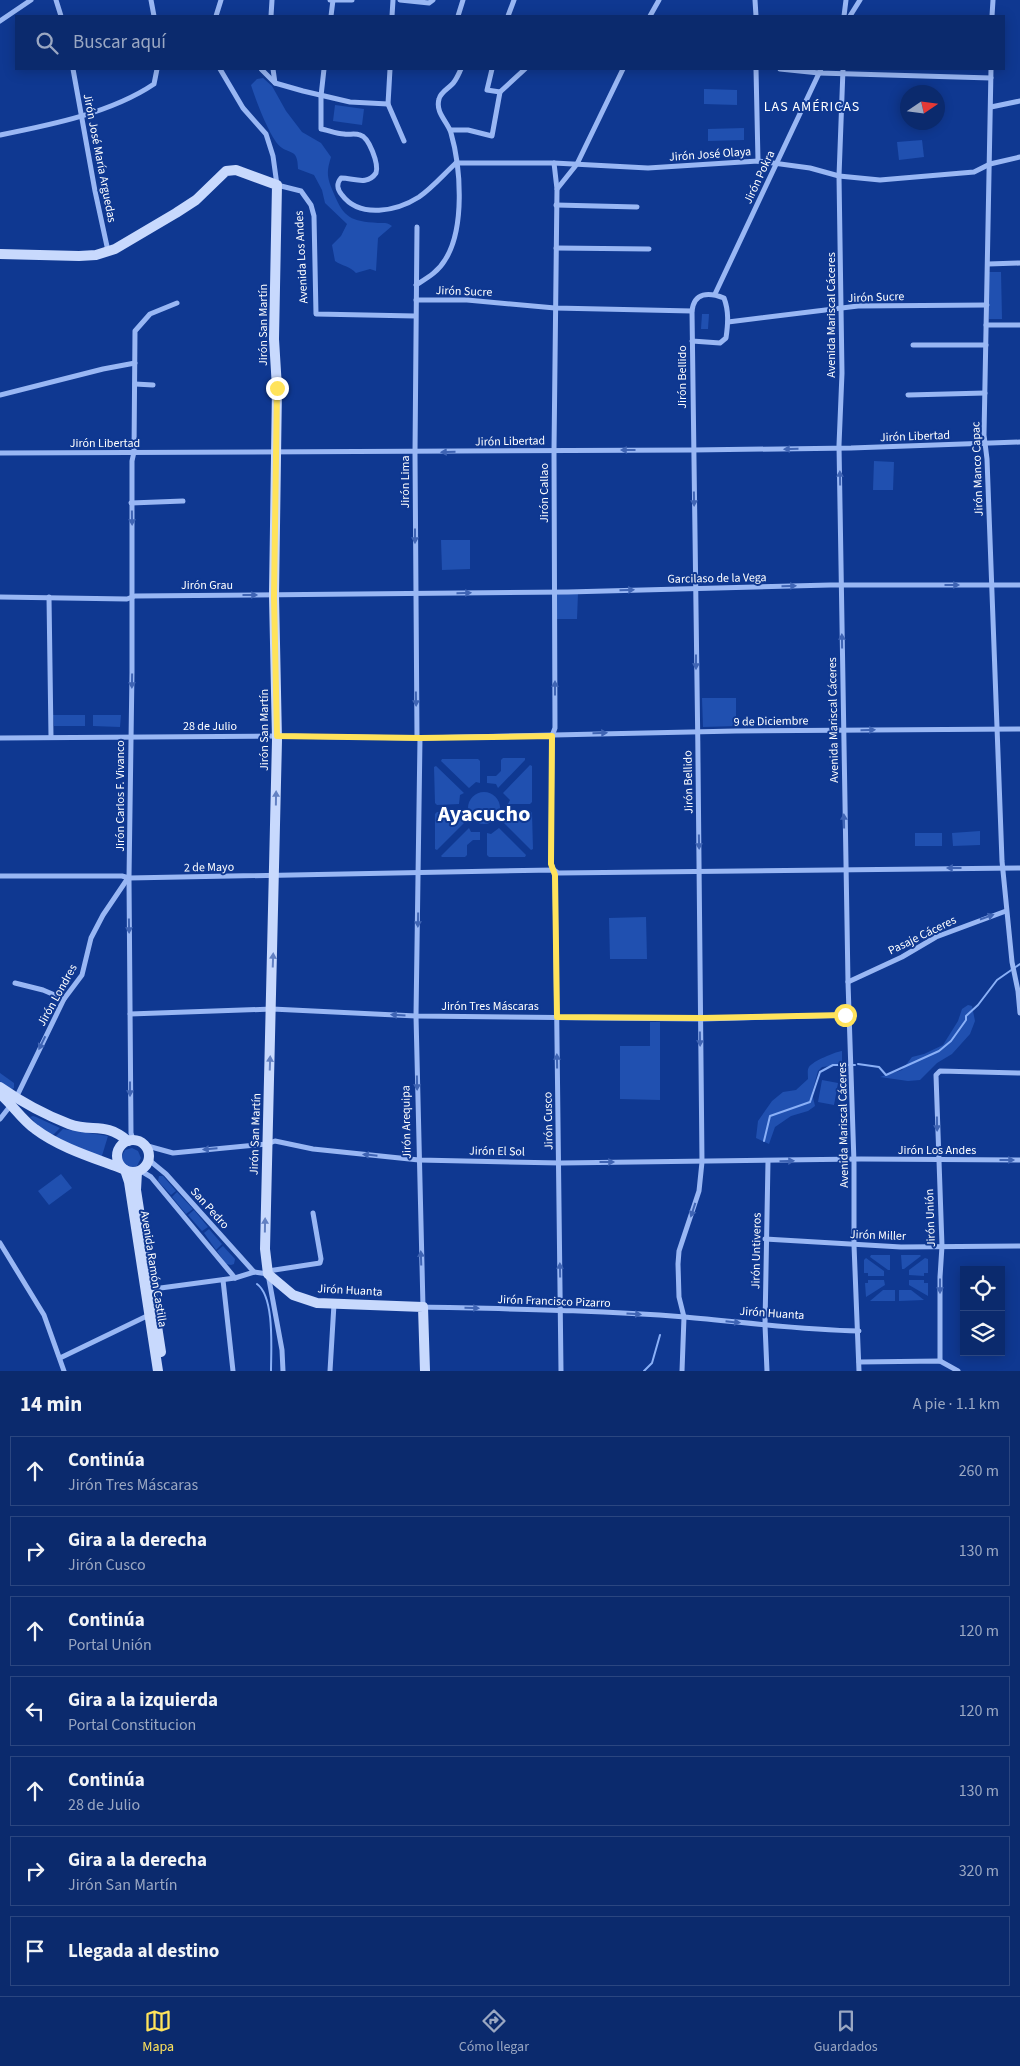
<!DOCTYPE html>
<html lang="es">
<head>
<meta charset="utf-8">
<style>
	:root { --surface:#0b2a6d; --page:#193675; --text:#f1f3f6; --muted:#9aa7c2; --line:#2b4680; --accent:#ffe35b }
	body { margin:0; font-family:"Source Sans 3",sans-serif; background:var(--page); color:var(--text) }
	.controls { position:absolute; right:15px; bottom:15px; display:grid; overflow:hidden; border-radius:0px; box-shadow:0 2px 12px #0003 }
	.controls button { width:45px; height:45px; display:grid; place-items:center; padding:0; border:0; border-bottom:1px solid var(--line); background:var(--surface); color:var(--text); font:25px sans-serif }
	.compass { position:absolute; left:900px; top:85px; width:45px; height:45px; border-radius:50%; background:var(--surface); box-shadow:0 2px 12px #0003; rotate:77deg }
	.stop { position:absolute; width:15px; height:15px; margin:-11px; border:4px solid #ffe35b; border-radius:50%; background:#fff }
	.stop.end { background:#ffe35b; border-color:#fff; box-shadow:0 1px 5px #0008 }
	.list { margin:0; padding:0; list-style:none }
	h2 { display:flex; justify-content:space-between; align-items:center; height:65px; margin:0; padding:0 20px; font-size:21px }
	h2 small { font-size:16px; font-weight:400; color:var(--muted) }
	.list li { display:grid; grid-template-columns:32px 1fr auto; gap:15px; align-items:center; box-sizing:border-box; height:70px; margin:0 10px 10px; padding:0 10px; border:1px solid var(--line); border-radius:0px }
	.list b { display:block; font-size:19px; white-space:nowrap }
	.list p { margin:0; font-size:16px; white-space:nowrap; color:var(--muted) }
	.list em { font-size:16px; font-style:normal; color:var(--muted) }
	.icon { flex:none; width:28px; height:28px; fill:none; stroke:currentColor; stroke-width:2; stroke-linecap:round; stroke-linejoin:round }
	.map { position:relative; flex:none; width:1020px; height:1371px; overflow:hidden }
	.search { position:absolute; background:var(--surface); box-shadow:0 2px 12px #0003; left:15px; right:15px; top:15px; height:55px; display:flex; align-items:center; gap:12px; box-sizing:border-box; padding:0 18px; border-radius:0px; color:var(--muted); font-size:19px }
	.sheet { height:625px; background:var(--surface) }
	nav { display:flex; justify-content:space-around; align-items:center; box-sizing:border-box; height:70px; border-top:1px solid var(--line); background:var(--surface); font-size:14px; color:var(--muted) }
	nav a { display:grid; justify-items:center; gap:2px }
	nav .on { color:var(--accent) }
	.map>svg:first-child { display:block }
	.green { fill:#2050b0 }
	.lines { fill:none; stroke-linecap:round; stroke-linejoin:round }
	.stream { stroke:#8ab0f7; stroke-width:2 }
	.street { stroke:#99b7f4; stroke-width:5 }
	.secondary { stroke:#c8d9fd; stroke-width:10 }
	.oneway { fill:#3f64b4 }
	.oneway2 { fill:#6280c2 }
	.route { stroke:#ffe35b; stroke-width:6 }
	.labels { text-anchor:middle; stroke-width:4; stroke-linejoin:round; paint-order:stroke }
	.street-label { font-size:12px; fill:#fff; stroke:#0f3891 }
	.neighbourhood-label { font-size:14px; letter-spacing:1px; fill:#fff; stroke:#0f3891 }
	.town-label { font-size:22px; font-weight:bold; fill:#fff; stroke:#0f3891 }
</style>
</head>
<body>
<div class="map">
<svg width="1020" height="1371" viewBox="0 0 1020 1371">
	<rect width="100%" height="100%" fill="#0f3891"/>
	<g class="green">
		<path d="M 263,78 L 272,86 L 286,111 L 302,132 L 321,143 L 331,157 C 326,173 327,178 334,194 C 344,218 351,221 378,223 C 384,223 387,222 392,226 L 378,238 L 376,271 L 370,269 L 356,273 C 350,266 342,266 335,261 L 332,245 L 341,236 L 347,224 L 325,203 L 322,190 L 314,175 L 298,169 C 298,145 287,157 276,142 C 267,129 256,101 251,85 L 257,79 Z"/>
		<polygon points="704,89 737,90 737,105 704,104"/>
		<polygon points="335,105 364,109 362,125 333,121"/>
		<polygon points="744,128 744,140 708,141 708,129"/>
		<polygon points="922,140 924,157 899,160 897,142"/>
		<polygon points="989,272 1001,272 1002,319 989,319"/>
		<polygon points="702,314 709,314 708,329 701,329"/>
		<polygon points="874,461 894,462 893,490 873,490"/>
		<polygon points="441,540 470,540 470,569 442,570"/>
		<polygon points="578,593 577,619 556,619 556,594"/>
		<polygon points="702,698 736,698 736,726 703,727"/>
		<polygon points="53,715 85,715 85,726 54,726"/>
		<polygon points="93,715 121,715 120,727 93,726"/>
		<polygon points="503,758 525,758 525,760 498,788 496,784 487,783 487,776 496,776 501,771 501,760"/>
		<polygon points="442,759 478,759 480,761 480,783 476,782 469,788 441,761"/>
		<polygon points="530,765 532,766 532,802 530,804 508,804 510,800 503,793"/>
		<polygon points="436,766 464,793 460,795 459,804 437,805 435,803 434,767"/>
		<circle cx="484" cy="808" r="16"/>
		<polygon points="459,811 457,816 464,823 437,850 435,849 435,814 437,812"/>
		<polygon points="508,811 530,811 532,813 533,849 531,850 504,823 507,821"/>
		<polygon points="469,828 471,832 480,832 480,840 473,840 467,845 467,855 465,857 442,857 441,856"/>
		<polygon points="499,828 526,855 525,857 489,857 487,855 487,833 491,834"/>
		<polygon points="980,831 980,845 953,846 952,833"/>
		<rect x="915" y="833" width="27" height="13"/>
		<polygon points="646,917 647,959 610,959 609,918"/>
		<polygon points="968,1005 972,1006 975,1021 970,1034 952,1054 937,1063 920,1080 908,1081 880,1077 902,1070 912,1057 924,1054 943,1045 958,1021 962,1009"/>
		<polygon points="650,1022 660,1022 660,1100 620,1099 620,1046 650,1046"/>
		<path d="M 842,1051 L 842,1065 L 822,1067 L 818,1071 L 812,1093 L 815,1106 L 808,1111 L 791,1116 L 775,1127 L 769,1144 L 756,1138 L 758,1121 L 772,1101 L 783,1092 L 796,1090 L 808,1079 C 808,1074 807,1070 809,1067 C 813,1061 835,1052 842,1051 Z"/>
		<polygon points="0,1073 14,1083 14,1088 12,1089 0,1085"/>
		<polygon points="822,1080 838,1083 834,1105 818,1102"/>
		<polygon points="33,1116 36,1117 60,1128 51,1137 30,1124 34,1121 30,1117"/>
		<polygon points="63,1129 108,1136 101,1159 53,1139"/>
		<polygon points="132,1148 138,1151 141,1158 137,1166 130,1168 124,1165 121,1158 125,1150"/>
		<polygon points="61,1174 72,1188 49,1205 38,1191"/>
		<polygon points="159,1176 163,1176 176,1191 171,1195 158,1181"/>
		<polygon points="177,1192 193,1209 186,1214 172,1197"/>
		<polygon points="194,1210 208,1227 202,1231 188,1215"/>
		<polygon points="209,1229 222,1244 216,1250 204,1233"/>
		<polygon points="223,1246 235,1259 234,1264 231,1265 226,1264 217,1251"/>
		<polygon points="871,1255 890,1255 890,1270 888,1270 870,1257"/>
		<polygon points="901,1255 920,1255 921,1256 904,1269 902,1269"/>
		<polygon points="866,1258 884,1271 884,1276 868,1276 868,1273 864,1273 864,1260"/>
		<polygon points="925,1258 928,1259 928,1273 924,1273 924,1276 909,1275 909,1270"/>
		<polygon points="868,1280 884,1280 885,1285 866,1297 865,1283 868,1283"/>
		<polygon points="909,1280 924,1280 924,1283 928,1283 928,1296 909,1285"/>
		<polygon points="883,1290 895,1290 895,1301 870,1301"/>
		<polygon points="899,1290 911,1290 924,1300 899,1301"/>
	</g>
	<g class="lines">
		<g class="stream">
			<polyline points="858,1064 879,1067 886,1075 939,1051 951,1041 966,1020 966,1016 978,1005 997,980 1020,964"/>
			<polyline points="764,1141 770,1116 810,1102 820,1072 833,1065 855,1065"/>
			<path d="M 257,1284 C 275,1297 271,1350 271,1371"/>
			<polyline points="644,1371 652,1363 660,1335"/>
		</g>
		<g class="street">
			<polyline points="56,0 61,16"/>
			<polyline points="151,0 154,16"/>
			<polyline points="330,0 352,0"/>
			<polyline points="400,0 429,3 433,0"/>
			<polyline points="755,0 756,16"/>
			<polyline points="216,16 221,0"/>
			<polyline points="271,16 272,0"/>
			<polyline points="331,16 333,0"/>
			<polyline points="392,16 393,0"/>
			<polyline points="458,16 463,0"/>
			<polyline points="508,16 514,0"/>
			<polyline points="650,16 659,0"/>
			<polyline points="844,16 846,0"/>
			<polyline points="850,16 860,0"/>
			<polyline points="992,16 993,0"/>
			<polyline points="0,21 31,0"/>
			<polyline points="73,69 95,191 108,251"/>
			<polyline points="220,69 243,108 266,134 273,156 277,185 301,191 311,205 314,216 316,314 415,316"/>
			<polyline points="261,69 275,83 303,91 350,102 388,104"/>
			<polyline points="273,69 275,83"/>
			<path d="M 324,69 L 321,96 L 321,129 C 328,130 336,134 344,134 C 349,135 355,133 360,135 C 369,137 379,164 376,173 C 367,186 354,178 341,178 C 336,184 337,189 342,195 C 360,219 397,211 419,197 C 432,188 444,174 456,163"/>
			<polyline points="390,69 388,104 404,141"/>
			<polyline points="492,69 487,90 500,92"/>
			<polyline points="756,69 758,161"/>
			<polyline points="780,69 819,73 991,78"/>
			<polyline points="843,69 839,176 842,373 839,445 848,982 854,1163 854,1245 859,1371"/>
			<polyline points="991,69 984,435 987,459 1002,861 1012,962 1018,991 1020,1013"/>
			<polyline points="500,92 525,69"/>
			<polyline points="991,107 1020,101"/>
			<polyline points="451,130 468,130 492,136 500,92"/>
			<path d="M 0,135 C 50,125 111,113 154,84 L 157,69"/>
			<polyline points="456,163 554,163 648,168 758,161 810,168 839,176 880,180 974,172 990,164 1020,157"/>
			<polyline points="554,163 557,189 554,450 555,728 552,736 551,863 555,875 561,1371"/>
			<polyline points="557,189 577,164 623,69"/>
			<polyline points="556,205 637,207"/>
			<polyline points="556,248 649,249"/>
			<polyline points="988,264 1020,263"/>
			<path d="M 416,285 C 427,278 438,272 445,260 C 465,229 461,168 451,133 C 448,122 435,113 439,99 C 441,91 450,88 454,82 C 457,78 459,73 461,69"/>
			<polyline points="715,294 821,69"/>
			<polyline points="416,300 467,300 555,308 692,311"/>
			<polyline points="728,322 858,306 987,305"/>
			<polyline points="986,325 1020,325"/>
			<polyline points="913,345 986,345"/>
			<polyline points="135,384 153,385"/>
			<polyline points="0,395 103,369 135,363"/>
			<polyline points="908,395 985,393"/>
			<polyline points="0,453 693,450 851,448 1020,442"/>
			<polyline points="131,503 183,501"/>
			<polyline points="0,597 127,599 135,596 568,592 830,585 1020,585"/>
			<polyline points="49,597 51,737"/>
			<polyline points="417,737 415,453 417,227"/>
			<polyline points="0,738 277,736 420,738 736,731 1020,729"/>
			<path d="M 420,738 L 416,1016 L 423,1307 C 510,1309 598,1310 685,1317 C 743,1322 800,1330 859,1331"/>
			<polyline points="0,876 122,876 129,878 554,870 558,873 1020,868"/>
			<polyline points="848,982 902,957 936,937 1006,911"/>
			<polyline points="15,983 43,990 64,999"/>
			<polyline points="130,1014 272,1009 416,1016 702,1019 849,1015"/>
			<polyline points="16,1098 64,999 82,975 91,938 103,915 128,878"/>
			<polyline points="0,1119 11,1105"/>
			<polyline points="133,1140 131,1133 129,878 132,672 132,461 134,452 135,331 150,314 177,303"/>
			<polyline points="144,1145 173,1153 267,1144 275,1141 313,1149 419,1160 561,1163 861,1159 1020,1160"/>
			<polyline points="149,1160 166,1174 254,1272"/>
			<polyline points="141,1171 151,1177 235,1278"/>
			<polyline points="765,1239 901,1247 1020,1246"/>
			<polyline points="0,1243 44,1315 64,1371"/>
			<polyline points="268,1271 320,1263 321,1259 313,1213"/>
			<polyline points="223,1280 233,1371"/>
			<polyline points="153,1289 235,1278 254,1272 268,1274 282,1350 283,1371"/>
			<polyline points="60,1358 149,1315"/>
			<polyline points="940,1361 940,1277 942,1246 936,1075 940,1071 1020,1073"/>
			<polyline points="859,1362 940,1361 958,1371"/>
			<polyline points="330,1371 334,1304"/>
			<path d="M 682,1371 L 684,1317 L 679,1297 L 678,1264 L 679,1251 L 699,1191 L 702,1162 C 699,878 697,595 692,311 C 694,292 709,292 724,298 C 729,311 728,324 726,338 L 720,343 L 692,341"/>
			<polyline points="767,1371 765,1325 768,1161"/>
		</g>
		<g class="secondary">
			<polyline points="0,254 79,256 96,255 115,249 176,213 196,200 226,171 236,170 277,185 274,339 277,388 274,595 277,740 265,1249 268,1274 293,1295 317,1303 423,1307 425,1371"/>
			<path d="M 0,1087 C 20,1101 46,1115 69,1124 C 93,1133 104,1121 128,1141"/>
			<path d="M 0,1094 C 12,1104 22,1120 35,1129 C 60,1148 94,1158 123,1169"/>
			<circle cx="133" cy="1156" r="16"/>
			<polyline points="125,1170 129,1182 158,1371"/>
			<polyline points="137,1172 136,1190 161,1352"/>
		</g>
	</g>
	<defs><path id="oneway-solid" d="M-6-.8H1V-3.2L6.5 0L1 3.2V.8H-6Z" transform="scale(1.25)"/></defs>
	<g class="oneway">
		<use href="#oneway-solid" transform="translate(791 449) rotate(179)"/>
		<use href="#oneway-solid" transform="translate(628 450) rotate(-180)"/>
		<use href="#oneway-solid" transform="translate(448 452) rotate(179)"/>
		<use href="#oneway-solid" transform="translate(840 478) rotate(-91)"/>
		<use href="#oneway-solid" transform="translate(694 499) rotate(89)"/>
		<use href="#oneway-solid" transform="translate(132 518) rotate(89)"/>
		<use href="#oneway-solid" transform="translate(415 536) rotate(90)"/>
		<use href="#oneway-solid" transform="translate(952 585)"/>
		<use href="#oneway-solid" transform="translate(789 586) rotate(-2)"/>
		<use href="#oneway-solid" transform="translate(627 590) rotate(-2)"/>
		<use href="#oneway-solid" transform="translate(464 593) rotate(-1)"/>
		<use href="#oneway-solid" transform="translate(250 595)"/>
		<use href="#oneway-solid" transform="translate(842 641) rotate(-91)"/>
		<use href="#oneway-solid" transform="translate(696 662) rotate(90)"/>
		<use href="#oneway-solid" transform="translate(132 681) rotate(91)"/>
		<use href="#oneway-solid" transform="translate(555 688) rotate(-90)"/>
		<use href="#oneway-solid" transform="translate(416 699) rotate(89)"/>
		<use href="#oneway-solid" transform="translate(868 730) rotate(-1)"/>
		<use href="#oneway-solid" transform="translate(600 733) rotate(-1)"/>
		<use href="#oneway-solid" transform="translate(844 821) rotate(-91)"/>
		<use href="#oneway-solid" transform="translate(699 842) rotate(89)"/>
		<use href="#oneway-solid" transform="translate(954 868) rotate(180)"/>
		<use href="#oneway-solid" transform="translate(987 917) rotate(-19)"/>
		<use href="#oneway-solid" transform="translate(418 920) rotate(91)"/>
		<use href="#oneway-solid" transform="translate(129 926) rotate(89)"/>
		<use href="#oneway-solid" transform="translate(398 1015) rotate(-177)"/>
		<use href="#oneway-solid" transform="translate(700 1039) rotate(89)"/>
		<use href="#oneway-solid" transform="translate(42 1043) rotate(116)"/>
		<use href="#oneway-solid" transform="translate(557 1061) rotate(-91)"/>
		<use href="#oneway-solid" transform="translate(417 1083) rotate(89)"/>
		<use href="#oneway-solid" transform="translate(130 1089) rotate(90)"/>
		<use href="#oneway-solid" transform="translate(937 1124) rotate(89)"/>
		<use href="#oneway-solid" transform="translate(210 1149) rotate(175)"/>
		<use href="#oneway-solid" transform="translate(370 1155) rotate(-174)"/>
		<use href="#oneway-solid" transform="translate(1007 1160)"/>
		<use href="#oneway-solid" transform="translate(787 1161) rotate(-1)"/>
		<use href="#oneway-solid" transform="translate(607 1162)"/>
		<use href="#oneway-solid" transform="translate(693 1210) rotate(108)"/>
		<use href="#oneway-solid" transform="translate(421 1258) rotate(-92)"/>
		<use href="#oneway-solid" transform="translate(560 1270) rotate(-91)"/>
		<use href="#oneway-solid" transform="translate(940 1286) rotate(90)"/>
		<use href="#oneway-solid" transform="translate(472 1308) rotate(1)"/>
		<use href="#oneway-solid" transform="translate(634 1314) rotate(3)"/>
		<use href="#oneway-solid" transform="translate(733 1322) rotate(6)"/>
	</g>
	<g class="oneway2">
		<use href="#oneway-solid" transform="translate(276 798) rotate(-89)"/>
		<use href="#oneway-solid" transform="translate(273 960) rotate(-88)"/>
		<use href="#oneway-solid" transform="translate(270 1063) rotate(-88)"/>
		<use href="#oneway-solid" transform="translate(265 1225) rotate(-89)"/>
	</g>
	<g class="lines">
		<polyline class="route" points="277,388 274,597 277,736 420,738 552,736 551,864 555,875 557,1017 702,1018 845,1015"/>
	</g>
	<g class="labels">
		<g class="street-label">
			<text transform="translate(710 154) rotate(-4)" y="4">Jirón José Olaya</text>
			<text transform="translate(100 158) rotate(79)" y="4">Jirón José María Arguedas</text>
			<text transform="translate(759 177) rotate(-65)" y="4">Jirón Pokra</text>
			<text transform="translate(301 257) rotate(-93)" y="4">Avenida Los Andes</text>
			<text transform="translate(464 291) rotate(2)" y="4">Jirón Sucre</text>
			<text transform="translate(876 297) rotate(-2)" y="4">Jirón Sucre</text>
			<text transform="translate(831 315) rotate(-90)" y="4">Avenida Mariscal Cáceres</text>
			<text transform="translate(263 325) rotate(-90)" y="4">Jirón San Martín</text>
			<text transform="translate(682 377) rotate(-90)" y="4">Jirón Bellido</text>
			<text transform="translate(915 436) rotate(-2)" y="4">Jirón Libertad</text>
			<text transform="translate(510 441) rotate(-1)" y="4">Jirón Libertad</text>
			<text x="105" y="447">Jirón Libertad</text>
			<text transform="translate(977 469) rotate(-92)" y="4">Jirón Manco Capac</text>
			<text transform="translate(405 482) rotate(-90)" y="4">Jirón Lima</text>
			<text transform="translate(544 493) rotate(-90)" y="4">Jirón Callao</text>
			<text transform="translate(717 578) rotate(-1)" y="4">Garcilaso de la Vega</text>
			<text x="207" y="589">Jirón Grau</text>
			<text transform="translate(833 720) rotate(-91)" y="4">Avenida Mariscal Cáceres</text>
			<text transform="translate(771 721) rotate(-1)" y="4">9 de Diciembre</text>
			<text x="210" y="730">28 de Julio</text>
			<text transform="translate(264 730) rotate(-90)" y="4">Jirón San Martín</text>
			<text transform="translate(688 782) rotate(-91)" y="4">Jirón Bellido</text>
			<text transform="translate(120 796) rotate(-90)" y="4">Jirón Carlos F. Vivanco</text>
			<text transform="translate(209 867) rotate(-1)" y="4">2 de Mayo</text>
			<text transform="translate(922 935) rotate(-26)" y="4">Pasaje Cáceres</text>
			<text transform="translate(57 995) rotate(-61)" y="4">Jirón Londres</text>
			<text x="490" y="1010">Jirón Tres Máscaras</text>
			<text transform="translate(548 1121) rotate(-91)" y="4">Jirón Cusco</text>
			<text transform="translate(406 1122) rotate(-91)" y="4">Jirón Arequipa</text>
			<text transform="translate(843 1125) rotate(-91)" y="4">Avenida Mariscal Cáceres</text>
			<text transform="translate(255 1134) rotate(-88)" y="4">Jirón San Martín</text>
			<text x="937" y="1154">Jirón Los Andes</text>
			<text transform="translate(497 1151) rotate(1)" y="4">Jirón El Sol</text>
			<text transform="translate(210 1208) rotate(48)" y="4">San Pedro</text>
			<text transform="translate(930 1218) rotate(-92)" y="4">Jirón Unión</text>
			<text transform="translate(878 1235) rotate(2)" y="4">Jirón Miller</text>
			<text transform="translate(756 1251) rotate(-89)" y="4">Jirón Untiveros</text>
			<text transform="translate(154 1269) rotate(81)" y="4">Avenida Ramón Castilla</text>
			<text transform="translate(350 1290) rotate(3)" y="4">Jirón Huanta</text>
			<text transform="translate(554 1301) rotate(2)" y="4">Jirón Francisco Pizarro</text>
			<text transform="translate(772 1313) rotate(4)" y="4">Jirón Huanta</text>
		</g>
		<g class="neighbourhood-label">
			<text x="812" y="111">LAS AMÉRICAS</text>
		</g>
		<g class="town-label">
			<text x="484" y="821">Ayacucho</text>
		</g>
	</g>
</svg>
<div class="controls">
<button><svg class="icon" aria-label="locate" viewBox="0 0 24 24"><circle cx="12" cy="12" r="6"/><path d="M12 2v4M12 18v4M2 12h4M18 12h4"/></svg></button>
<button><svg class="icon" aria-label="layers" viewBox="0 0 24 24"><path d="M12 4l9 5-9 5-9-5zM3 14l9 5 9-5"/></svg></button>
</div>
<svg class="compass" viewBox="-18 -18 36 36"><path d="M0-13l5 13h-10z" fill="#e53935"/><path d="M0 13l5-13h-10z" fill="#9aa7c2"/></svg>
<div class="stop" style="left:845px;top:1015px"></div>
<div class="stop end" style="left:277px;top:388px"></div>
<div class="search"><svg class="icon" aria-label="search" viewBox="0 0 24 24"><circle cx="10" cy="10" r="6"/><path d="M15 15l6 6"/></svg>Buscar aquí</div>
</div>
<section class="sheet">
<h2>14 min<small>A pie · 1.1 km</small></h2>
<ul class="list">
<li><svg class="icon" aria-label="ahead" viewBox="0 0 24 24"><path d="M12 20V5M6 11l6-6 6 6"/></svg><div><b>Continúa</b><p>Jirón Tres Máscaras</p></div><em>260 m</em></li>
<li><svg class="icon" aria-label="right" viewBox="0 0 24 24"><path d="M7 20v-9h11M14 6l5 5-5 5"/></svg><div><b>Gira a la derecha</b><p>Jirón Cusco</p></div><em>130 m</em></li>
<li><svg class="icon" aria-label="ahead" viewBox="0 0 24 24"><path d="M12 20V5M6 11l6-6 6 6"/></svg><div><b>Continúa</b><p>Portal Unión</p></div><em>120 m</em></li>
<li><svg class="icon" aria-label="left" viewBox="0 0 24 24"><path d="M17 20v-9H6M10 6l-5 5 5 5"/></svg><div><b>Gira a la izquierda</b><p>Portal Constitucion</p></div><em>120 m</em></li>
<li><svg class="icon" aria-label="ahead" viewBox="0 0 24 24"><path d="M12 20V5M6 11l6-6 6 6"/></svg><div><b>Continúa</b><p>28 de Julio</p></div><em>130 m</em></li>
<li><svg class="icon" aria-label="right" viewBox="0 0 24 24"><path d="M7 20v-9h11M14 6l5 5-5 5"/></svg><div><b>Gira a la derecha</b><p>Jirón San Martín</p></div><em>320 m</em></li>
<li><svg class="icon" aria-label="arrive" viewBox="0 0 24 24"><path d="M6 21V4h12l-3 4 3 4H6"/></svg><div><b>Llegada al destino</b></div></li>
</ul>
</section>
<nav>
<a class="on"><svg class="icon" aria-label="map" viewBox="0 0 24 24"><path d="M3 6l6-2 6 2 6-2v14l-6 2-6-2-6 2zM9 4v14M15 6v14"/></svg>Mapa</a>
<a><svg class="icon" aria-label="directions" viewBox="0 0 24 24"><path d="M12 3l9 9-9 9-9-9zM9 14v-3h6M13 9l2 2-2 2"/></svg>Cómo llegar</a>
<a><svg class="icon" aria-label="saved" viewBox="0 0 24 24"><path d="M7 4h10v16l-5-4-5 4z"/></svg>Guardados</a>
</nav>
</body>
</html>
